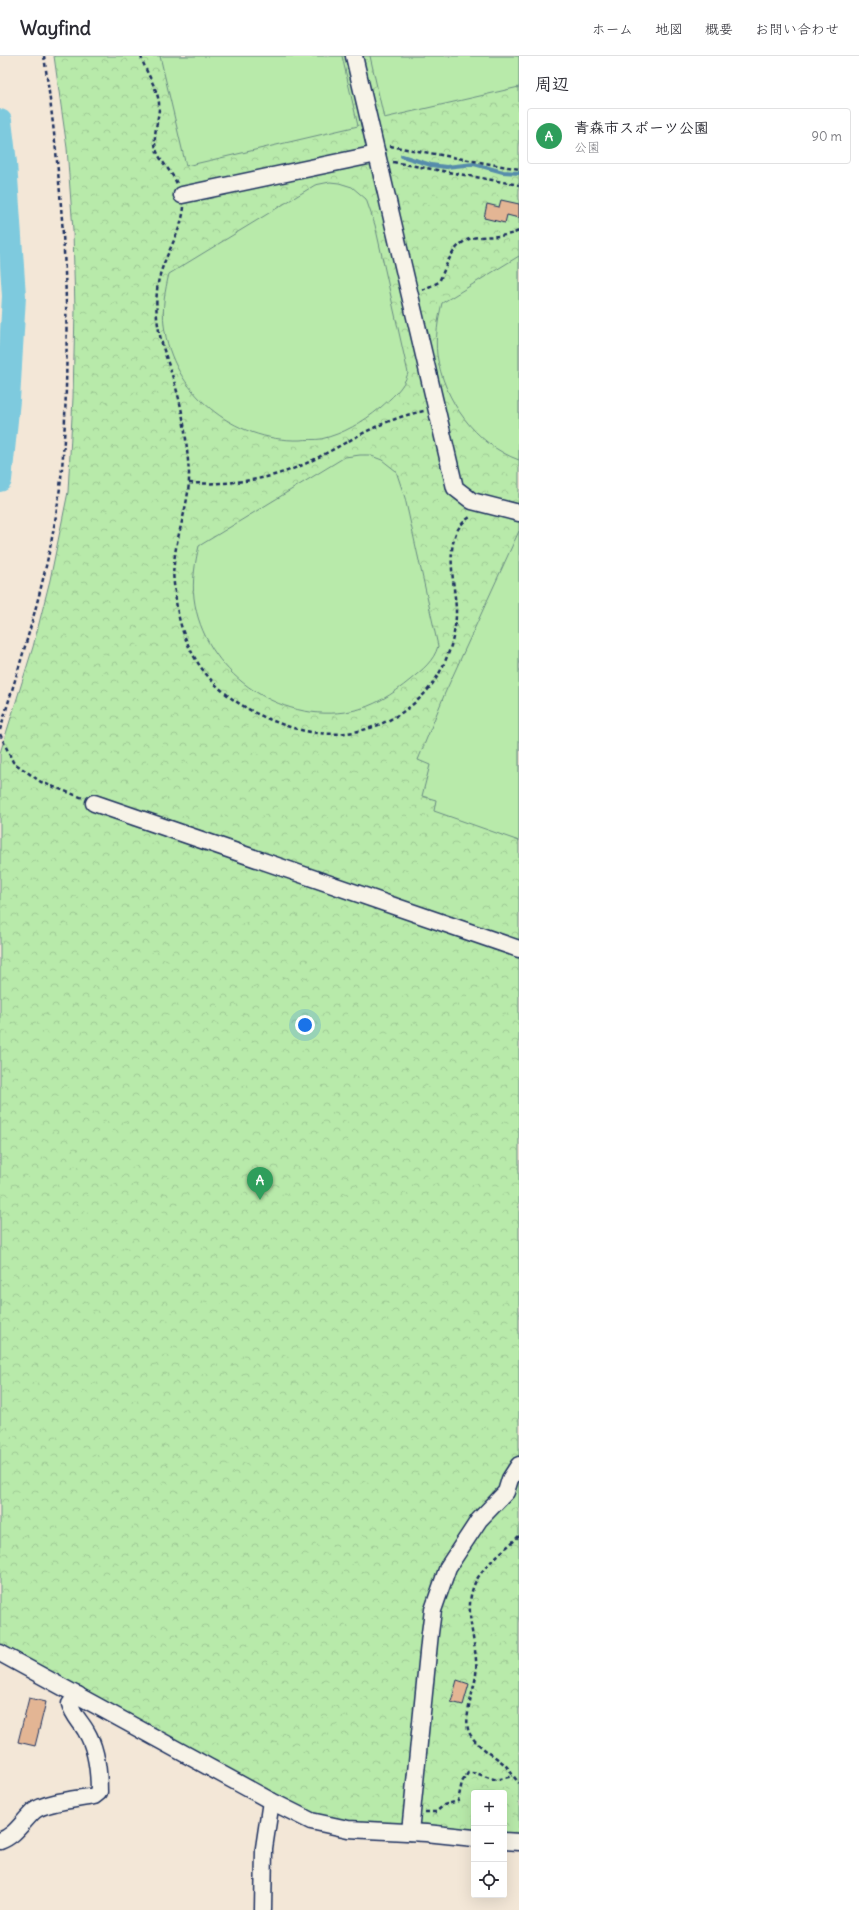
<!DOCTYPE html>
<html lang="ja">
<head>
<meta charset="utf-8">
<style>
	:root { --surface:#fff; --page:#f7f7f7; --text:#2b2b33; --muted:#7c7c81; --line:#e1e1e2; --accent:#d1495b }
	body { margin:0; font-family:Delius,"Klee One",sans-serif; background:var(--page); color:var(--text) }
	.controls { position:absolute; right:12px; bottom:12px; display:grid; overflow:hidden; border-radius:4px; box-shadow:0 4px 16px #0002 }
	.controls button { width:36px; height:36px; display:grid; place-items:center; padding:0; border:0; border-bottom:1px solid var(--line); background:var(--surface); color:var(--text); font:20px sans-serif }
	.you { position:absolute; left:305px; top:969px; width:14px; height:14px; margin:-10px; border:3px solid #fff; border-radius:50%; background:#1a73e8; box-shadow:0 0 0 6px #1a73e833 }
	.badge { display:grid; place-items:center; width:26px; height:26px; border-radius:50%; background:var(--accent); color:#fff; font-size:13px; font-weight:700 }
	.pin { position:absolute; translate:-50% -33px; filter:drop-shadow(0 1px 2px #0008) }
	.pin::after { content:''; position:absolute; top:21px; width:14px; height:12px; background:inherit; clip-path:polygon(0 0,100% 0,50% 100%) }
	.list { margin:0; padding:0; list-style:none }
	h2 { display:flex; justify-content:space-between; align-items:center; height:52px; margin:0; padding:0 16px; font-size:17px }
	h2 small { font-size:13px; font-weight:400; color:var(--muted) }
	.list li { display:grid; grid-template-columns:26px 1fr auto; gap:12px; align-items:center; box-sizing:border-box; height:56px; margin:0 8px 8px; padding:0 8px; border:1px solid var(--line); border-radius:4px }
	.list b { display:block; font-size:15px; white-space:nowrap }
	.list p { margin:0; font-size:13px; white-space:nowrap; color:var(--muted) }
	.list em { font-size:13px; font-style:normal; color:var(--muted) }
	.icon { flex:none; width:22px; height:22px; fill:none; stroke:currentColor; stroke-width:2; stroke-linecap:round; stroke-linejoin:round }
	.map { position:relative; flex:none; width:519px; height:1854px; overflow:hidden }
	header { display:flex; align-items:center; gap:24px; box-sizing:border-box; height:56px; padding:0 20px; background:var(--surface); border-bottom:1px solid var(--line) }
	header strong { font-size:19px }
	nav { display:flex; gap:22px; margin-inline-start:auto; font-size:14px }
	main { display:flex }
	aside { flex:1; background:var(--surface) }
	.map>svg:first-child { display:block }
	.park { fill:url(#park-crowns); stroke:#6a8c84 }
	.pitch { fill:#b8eaaa; stroke:#6a8c84 }
	.lines { fill:none; stroke-linecap:round; stroke-linejoin:round }
	.stream { stroke:#568cab; stroke-width:4 }
	.river { stroke:#7ecade; stroke-width:24 }
	.building { fill:#e3b594; stroke:#1b2f5e }
	.minor-casing { stroke:#1b2f5e; stroke-width:19 }
	.path { stroke:#1b2f5e; stroke-width:2.5; stroke-dasharray:4 3; stroke-linecap:butt }
	.minor { stroke:#f7f3e8; stroke-width:16 }
</style>
</head>
<body>
<header>
<strong>Wayfind</strong>
<nav><a>ホーム</a><a>地図</a><a>概要</a><a>お問い合わせ</a></nav>
</header>
<main>
<div class="map">
<svg width="519" height="1854" viewBox="0 0 519 1854">
	<defs>
		<pattern id="park-crowns" width="20" height="18" patternUnits="userSpaceOnUse"><rect width="20" height="18" fill="#b8eaaa"/><path d="M2 6a3 3 0 1 1 6 0M12 15a3 3 0 1 1 6 0" fill="none" stroke="#9ec995"/></pattern>
	</defs>
	<rect width="100%" height="100%" fill="#f3e7d7"/>
	<filter id="ink" filterUnits="userSpaceOnUse"><feTurbulence type="fractalNoise" baseFrequency=".025" numOctaves="2"/><feDisplacementMap in="SourceGraphic" scale="8" xChannelSelector="R" yChannelSelector="G"/><feConvolveMatrix kernelMatrix="1 2 1 2 8 2 1 2 1" color-interpolation-filters="sRGB"/></filter>
	<g filter="url(#ink)">
		<polygon class="park" points="54,0 519,0 519,1781 504,1779 504,1737 474,1737 474,1776 325,1763 272,1739 101,1643 0,1591 0,697 33,591 50,524 68,436 73,342 75,254 73,174 67,92"/>
		<g class="pitch">
			<polygon points="160,0 342,0 358,70 186,110"/>
			<polygon points="370,0 519,0 519,31 384,62"/>
			<path d="M 330,126 L 339,127 L 352,131 L 366,143 L 375,169 L 408,317 C 404,332 391,342 380,352 C 363,366 343,378 321,383 C 315,384 307,383 300,384 C 234,386 172,336 164,269 C 162,252 165,234 169,218 L 315,129 Z"/>
			<path d="M 519,200 L 519,404 C 475,388 444,344 437,299 C 435,282 438,263 442,247 Z"/>
			<path d="M 360,399 L 369,399 L 382,404 L 396,415 L 405,442 L 438,590 C 434,605 422,614 410,624 C 393,638 373,651 351,655 C 279,669 203,615 194,542 C 192,525 195,507 199,490 L 345,401 Z"/>
			<polygon points="519,475 519,785 434,755 436,744 422,740 430,709 418,704 445,637"/>
		</g>
		<g class="lines">
			<polyline class="stream" points="402,100 431,109 446,111 474,108 503,116 519,117"/>
			<polyline class="river" points="0,65 5,107 14,240 8,344 0,424"/>
		</g>
		<g class="building">
			<polygon points="501,144 519,148 519,162 507,159 505,167 484,162 487,148 499,151"/>
			<polygon points="457,1624 469,1628 463,1649 451,1646"/>
			<polygon points="29,1642 46,1646 35,1690 18,1686"/>
		</g>
		<g class="lines">
			<g class="minor-casing">
				<g id="minor">
					<polyline points="354,0 455,432 472,445 519,457"/>
					<polyline points="182,139 377,98"/>
					<polyline points="94,747 519,893"/>
					<polyline points="0,1597 271,1745 311,1765 348,1773 426,1777 474,1782"/>
					<polyline points="410,1776 430,1577 433,1554 448,1511 479,1464 506,1436 510,1423 519,1409"/>
					<path d="M 0,1785 C 16,1779 22,1766 34,1755 C 45,1746 79,1743 94,1740 L 99,1736 C 99,1715 97,1693 86,1675 C 81,1666 73,1659 70,1648 L 78,1639"/>
					<polyline points="504,1785 519,1786"/>
					<polyline points="263,1854 264,1792 271,1745"/>
				</g>
			</g>
			<g class="path">
				<path d="M 141,0 C 145,16 157,30 159,47 C 160,62 152,78 156,93 C 160,106 172,115 177,128"/>
				<polyline points="390,90 519,113"/>
				<polyline points="393,106 519,129"/>
				<path d="M 184,151 C 181,181 159,205 157,235 C 153,278 169,303 179,343 C 185,367 187,392 189,417 C 190,449 176,477 174,508 C 172,520 175,533 176,545 C 185,613 228,651 290,671 C 337,686 383,676 419,643 C 441,623 455,589 456,559 C 457,530 438,478 472,460"/>
				<path d="M 422,234 L 439,226 C 448,206 454,182 480,181 C 494,180 505,181 519,175"/>
				<path d="M 189,427 C 232,429 274,424 313,404 C 353,384 379,364 424,355"/>
				<path d="M 0,674 C 24,594 50,514 60,431 C 64,398 65,364 66,332 C 69,220 60,110 44,0"/>
				<polyline points="0,678 13,706 41,726 83,742"/>
				<path d="M 519,1480 C 506,1493 487,1506 477,1523 C 460,1553 479,1587 476,1619 C 474,1634 462,1666 470,1678 C 478,1692 495,1699 506,1710 C 511,1715 514,1722 519,1727"/>
				<path d="M 425,1756 L 436,1756 L 444,1749 L 458,1745 L 462,1726 L 468,1717 C 478,1716 484,1721 494,1723 C 500,1724 507,1721 513,1720"/>
			</g>
			<use href="#minor" class="minor"/>
		</g>
	</g>
</svg>
<div class="controls">
<button>+</button>
<button>−</button>
<button><svg class="icon" aria-label="locate" viewBox="0 0 24 24"><circle cx="12" cy="12" r="6"/><path d="M12 2v4M12 18v4M2 12h4M18 12h4"/></svg></button>
</div>
<div class="you"></div>
<div class="pin badge" style="left:260px;top:1144px;background:#2e9e5b">A</div>
</div>
<aside>
<h2>周辺<small></small></h2>
<ul class="list">
<li><span class="badge" style="background:#2e9e5b">A</span><div><b>青森市スポーツ公園</b><p>公園</p></div><em>90 m</em></li>
</ul>
</aside>
</main>
</body>
</html>
